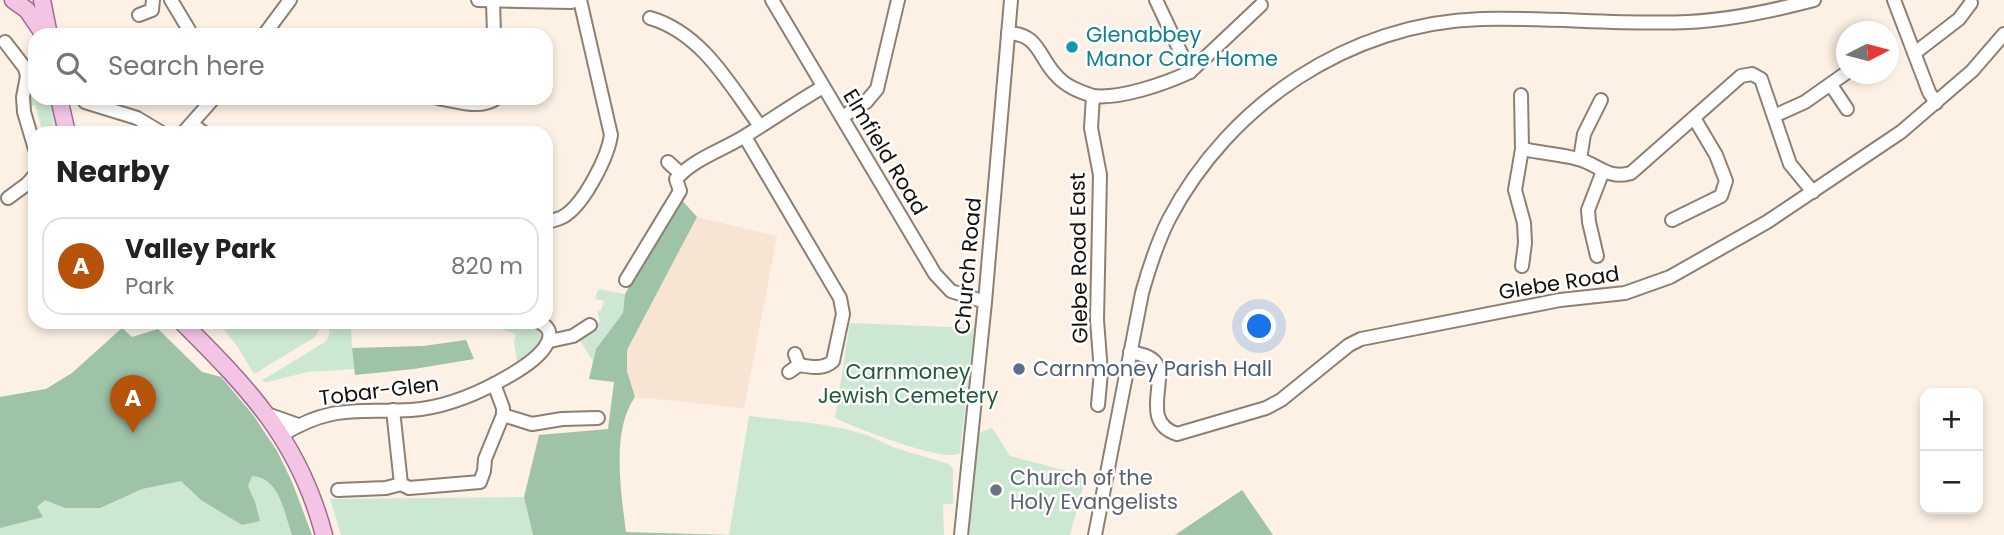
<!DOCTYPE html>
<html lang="en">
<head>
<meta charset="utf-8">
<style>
	:root { --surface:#fff; --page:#f2f2f2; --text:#222; --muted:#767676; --line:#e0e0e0; --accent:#b45309 }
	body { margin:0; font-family:Poppins,sans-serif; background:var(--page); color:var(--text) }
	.controls { position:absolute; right:21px; bottom:21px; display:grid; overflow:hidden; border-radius:14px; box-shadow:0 4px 10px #0003 }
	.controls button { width:63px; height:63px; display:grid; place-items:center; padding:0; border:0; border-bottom:2px solid var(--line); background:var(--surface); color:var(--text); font:35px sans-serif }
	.compass { position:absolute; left:1836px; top:21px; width:63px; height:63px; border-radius:50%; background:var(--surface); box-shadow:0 4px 10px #0003; rotate:84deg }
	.you { position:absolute; left:1260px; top:327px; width:24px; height:24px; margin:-18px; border:5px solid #fff; border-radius:50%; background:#1a73e8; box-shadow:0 0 0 10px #1a73e833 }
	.badge { display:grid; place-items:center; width:46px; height:46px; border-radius:50%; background:var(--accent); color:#fff; font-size:23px; font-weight:700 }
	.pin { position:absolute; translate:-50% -58px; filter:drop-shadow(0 2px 4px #0008) }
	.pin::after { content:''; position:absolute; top:37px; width:24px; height:21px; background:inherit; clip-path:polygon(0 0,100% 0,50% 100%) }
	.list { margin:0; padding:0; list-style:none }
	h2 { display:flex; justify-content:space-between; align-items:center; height:91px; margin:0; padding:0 28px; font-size:30px }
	h2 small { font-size:23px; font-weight:400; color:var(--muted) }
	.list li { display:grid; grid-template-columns:46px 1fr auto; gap:21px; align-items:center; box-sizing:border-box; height:98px; margin:0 14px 14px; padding:0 14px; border:2px solid var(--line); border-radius:21px }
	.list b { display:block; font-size:26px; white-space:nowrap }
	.list p { margin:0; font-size:23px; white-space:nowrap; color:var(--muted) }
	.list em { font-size:23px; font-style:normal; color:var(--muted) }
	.icon { flex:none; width:38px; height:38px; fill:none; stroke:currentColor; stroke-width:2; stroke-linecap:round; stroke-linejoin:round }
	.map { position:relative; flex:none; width:2004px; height:535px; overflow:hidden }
	.search { position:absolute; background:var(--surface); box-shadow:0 4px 10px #0003; left:28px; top:28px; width:525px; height:77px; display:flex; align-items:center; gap:18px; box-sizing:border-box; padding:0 24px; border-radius:21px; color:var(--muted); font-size:26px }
	.panel { position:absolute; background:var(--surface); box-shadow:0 4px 10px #0003; left:28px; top:126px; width:525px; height:203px; border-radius:21px }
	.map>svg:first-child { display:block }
	.built { fill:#f8e4d3 }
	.green { fill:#cce8d2 }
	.forest { fill:#9ec3a7 }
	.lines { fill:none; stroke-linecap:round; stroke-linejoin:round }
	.minor-casing { stroke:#8c8076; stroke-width:16 }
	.major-casing { stroke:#a16b8d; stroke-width:19 }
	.minor { stroke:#fff; stroke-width:12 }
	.major { stroke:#f4c4e5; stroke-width:16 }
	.culture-dot { fill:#0f9aa8; stroke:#fff; stroke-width:2.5 }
	.service-dot { fill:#5c6f8a; stroke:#fff; stroke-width:2.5 }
	.worship-dot { fill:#6b7280; stroke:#fff; stroke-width:2.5 }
	.labels { text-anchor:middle; stroke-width:5; stroke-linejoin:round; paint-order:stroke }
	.culture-label { font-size:21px; fill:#0d838f; stroke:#fff; text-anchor:start }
	.street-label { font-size:21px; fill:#130f0b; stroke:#fff }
	.service-label { font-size:21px; fill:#4e5e75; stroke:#fff; text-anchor:start }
	.park-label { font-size:21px; fill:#215935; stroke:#fff }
	.worship-label { font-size:21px; fill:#5b616d; stroke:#fff; text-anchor:start }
</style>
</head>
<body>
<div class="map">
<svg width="2004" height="535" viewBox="0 0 2004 535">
	<rect width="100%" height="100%" fill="#fdf0e4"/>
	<polygon class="built" points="697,217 777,236 744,408 635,397 627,371 627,350"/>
	<g class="green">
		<polygon points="35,80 35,98 53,98 60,133 56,133 49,102 55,133 43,133 35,105 28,106 30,84"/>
		<polygon points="598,289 625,294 623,313 596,349 593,361 577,336 600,322 597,310 601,311 604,301 595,299"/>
		<polygon points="218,322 319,322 320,327 315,337 254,374 237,346"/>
		<polygon points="330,322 350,322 354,369 308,372 267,382 261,381 325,342 329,336"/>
		<path d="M 503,322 C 514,322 551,321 539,343 C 536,350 524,357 517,362 L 514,342 L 516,334 L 501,329 Z"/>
		<path d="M 850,323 L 974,328 L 960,453 C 946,464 854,427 835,418 Z"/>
		<polygon points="122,328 132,337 158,329 202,372 221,377 253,415 277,451 292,482 312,535 0,535 0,397 46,389 72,373"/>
		<polygon points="749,416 819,424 845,429 869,436 895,448 949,464 953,469 953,504 943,504 944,535 729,535"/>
		<polygon points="992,428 1010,456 1086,476 1070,535 969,535 979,433"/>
		<polygon points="524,497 533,535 341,535 330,499"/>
	</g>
	<g class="forest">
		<path d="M 680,198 L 697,217 L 627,350 L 627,371 L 635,397 C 611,430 621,493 626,532 L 730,535 L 533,535 L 524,497 L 539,435 L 608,429 L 614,382 L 589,379 L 596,349 L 623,313 L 625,294 Z"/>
		<path d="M 122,328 L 132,337 L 158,329 L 202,372 L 221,377 L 253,415 L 277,451 L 292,482 L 312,535 L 292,535 C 284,513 280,477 252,476 L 248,486 L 255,502 L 260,521 L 242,525 L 201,500 L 181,481 L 142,489 L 100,508 L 65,508 L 45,500 L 37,507 L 43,517 L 0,528 L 0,397 L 46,389 L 72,373 Z"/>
		<polygon points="466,340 474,359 414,369 355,375 352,348 423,346"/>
		<polygon points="1242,490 1273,535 1175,535"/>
	</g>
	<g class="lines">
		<g class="minor-casing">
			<g id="minor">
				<polyline points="171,0 189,30"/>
				<polyline points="478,0 571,2 580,0"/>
				<polyline points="772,0 935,274 951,291 985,302"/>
				<polyline points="1156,0 1190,72"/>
				<polyline points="1894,0 1929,92 1936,103"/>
				<polyline points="493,1 494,35"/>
				<polyline points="139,15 152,10 153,0"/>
				<path d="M 650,18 C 702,33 730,85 760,126"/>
				<path d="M 1008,33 C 1038,34 1038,55 1055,74 C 1065,86 1078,91 1093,96 L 1091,128 L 1100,175 L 1097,320 L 1101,372 L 1098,405"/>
				<polyline points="264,35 290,0"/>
				<polyline points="5,42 25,68 27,76 23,97 24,112 35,149"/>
				<polyline points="1916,52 1959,19 1971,3"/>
				<polyline points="1831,85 1847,109"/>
				<polyline points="1521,95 1522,149 1515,190 1524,223 1525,243 1522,266"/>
				<path d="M 1093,96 C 1121,99 1164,84 1190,72 L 1261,5"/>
				<path d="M 438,98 C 458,101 479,110 497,98"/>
				<polyline points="85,102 137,118 162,133"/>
				<polyline points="1774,116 1805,102 1846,73"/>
				<polyline points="842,117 866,102 877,89 898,0"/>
				<polyline points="192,124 204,133"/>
				<polyline points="183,133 214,98"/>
				<path d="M 745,137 L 840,298 L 843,314 L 833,361 C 823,370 811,367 799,365"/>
				<path d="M 1522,149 C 1540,153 1560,154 1578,159 C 1598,164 1608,180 1631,173 L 1741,76 L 1752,74 L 1761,79 L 1790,164 L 1813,192"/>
				<polyline points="1580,159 1584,134 1601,100"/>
				<polyline points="668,162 681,174"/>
				<polyline points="8,198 27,184 35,175"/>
				<polyline points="1672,220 1721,196 1726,181 1716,155 1694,118"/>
				<path d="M 546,223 C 552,220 562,219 567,214 C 585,201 608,157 611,135 L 580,0"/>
				<polyline points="1597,256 1589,222 1588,210 1603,171"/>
				<path d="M 626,280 L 680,191 L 676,179 C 695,158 721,151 745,136 C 771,120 797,102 823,87"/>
				<polyline points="550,341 573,336 590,325"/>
				<path d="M 1130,352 C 1139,354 1149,355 1155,362 C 1169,379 1139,422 1177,434 L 1266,408 L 1281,400 L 1349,345 L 1361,339 L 1560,300 L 1625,293 L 1670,277 L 1767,222 L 1901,132 L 1972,71 L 2004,34"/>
				<polyline points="789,372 799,365 795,354"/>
				<polyline points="393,410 401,484 409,488 480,482 484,471 485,459 503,415 503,408 494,384"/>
				<polyline points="267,414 298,425"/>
				<polyline points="503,415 532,424 562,419 598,418"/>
				<path d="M 282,435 C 332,404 357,413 411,410 C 441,408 472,396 498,382 C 513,374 531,364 542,351 C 551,340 554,329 539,322"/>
				<polyline points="338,490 386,488 401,484"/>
				<polyline points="961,535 985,302 1011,0"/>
				<path d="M 1095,535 L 1142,293 C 1149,268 1157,243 1169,219 C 1229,104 1350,23 1481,19 C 1550,17 1619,25 1688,22 C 1731,20 1772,11 1814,0"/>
			</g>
		</g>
		<g class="major-casing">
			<g id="major">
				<polyline points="13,0 27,10 44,35"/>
				<polyline points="42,0 49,35"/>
				<polyline points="59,98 67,133"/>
				<path d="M 182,322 C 249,389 299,440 324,535"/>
			</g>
		</g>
		<use href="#minor" class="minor"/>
		<use href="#major" class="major"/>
	</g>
	<circle class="culture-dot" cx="1072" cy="47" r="7"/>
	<circle class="service-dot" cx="1019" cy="369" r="7"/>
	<circle class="worship-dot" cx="996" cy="490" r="7"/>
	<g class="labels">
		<g class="culture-label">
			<text x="1086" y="42">Glenabbey<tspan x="1086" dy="24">Manor Care Home</tspan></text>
		</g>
		<g class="street-label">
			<text transform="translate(885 152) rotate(59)" y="7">Elmfield Road</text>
			<text transform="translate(1079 258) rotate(-91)" y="7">Glebe Road East</text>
			<text transform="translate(968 266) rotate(-85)" y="7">Church Road</text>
			<text transform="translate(1559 283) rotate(-9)" y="7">Glebe Road</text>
			<text transform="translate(379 391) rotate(-7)" y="7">Tobar-Glen</text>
		</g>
		<g class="service-label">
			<text x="1033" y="376">Carnmoney Parish Hall</text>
		</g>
		<g class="park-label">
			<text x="908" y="379">Carnmoney<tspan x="908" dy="24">Jewish Cemetery</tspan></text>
		</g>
		<g class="worship-label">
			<text x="1010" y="485">Church of the<tspan x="1010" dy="24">Holy Evangelists</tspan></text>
		</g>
	</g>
</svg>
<div class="controls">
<button>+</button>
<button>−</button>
</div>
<svg class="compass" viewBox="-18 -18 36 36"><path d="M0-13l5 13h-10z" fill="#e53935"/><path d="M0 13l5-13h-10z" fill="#767676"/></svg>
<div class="you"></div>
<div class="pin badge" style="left:133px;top:433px">A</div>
<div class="search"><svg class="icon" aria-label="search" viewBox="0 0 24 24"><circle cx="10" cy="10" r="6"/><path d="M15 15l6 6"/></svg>Search here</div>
<section class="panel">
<h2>Nearby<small></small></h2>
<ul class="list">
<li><span class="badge">A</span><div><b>Valley Park</b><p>Park</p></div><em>820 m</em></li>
</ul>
</section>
</div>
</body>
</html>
